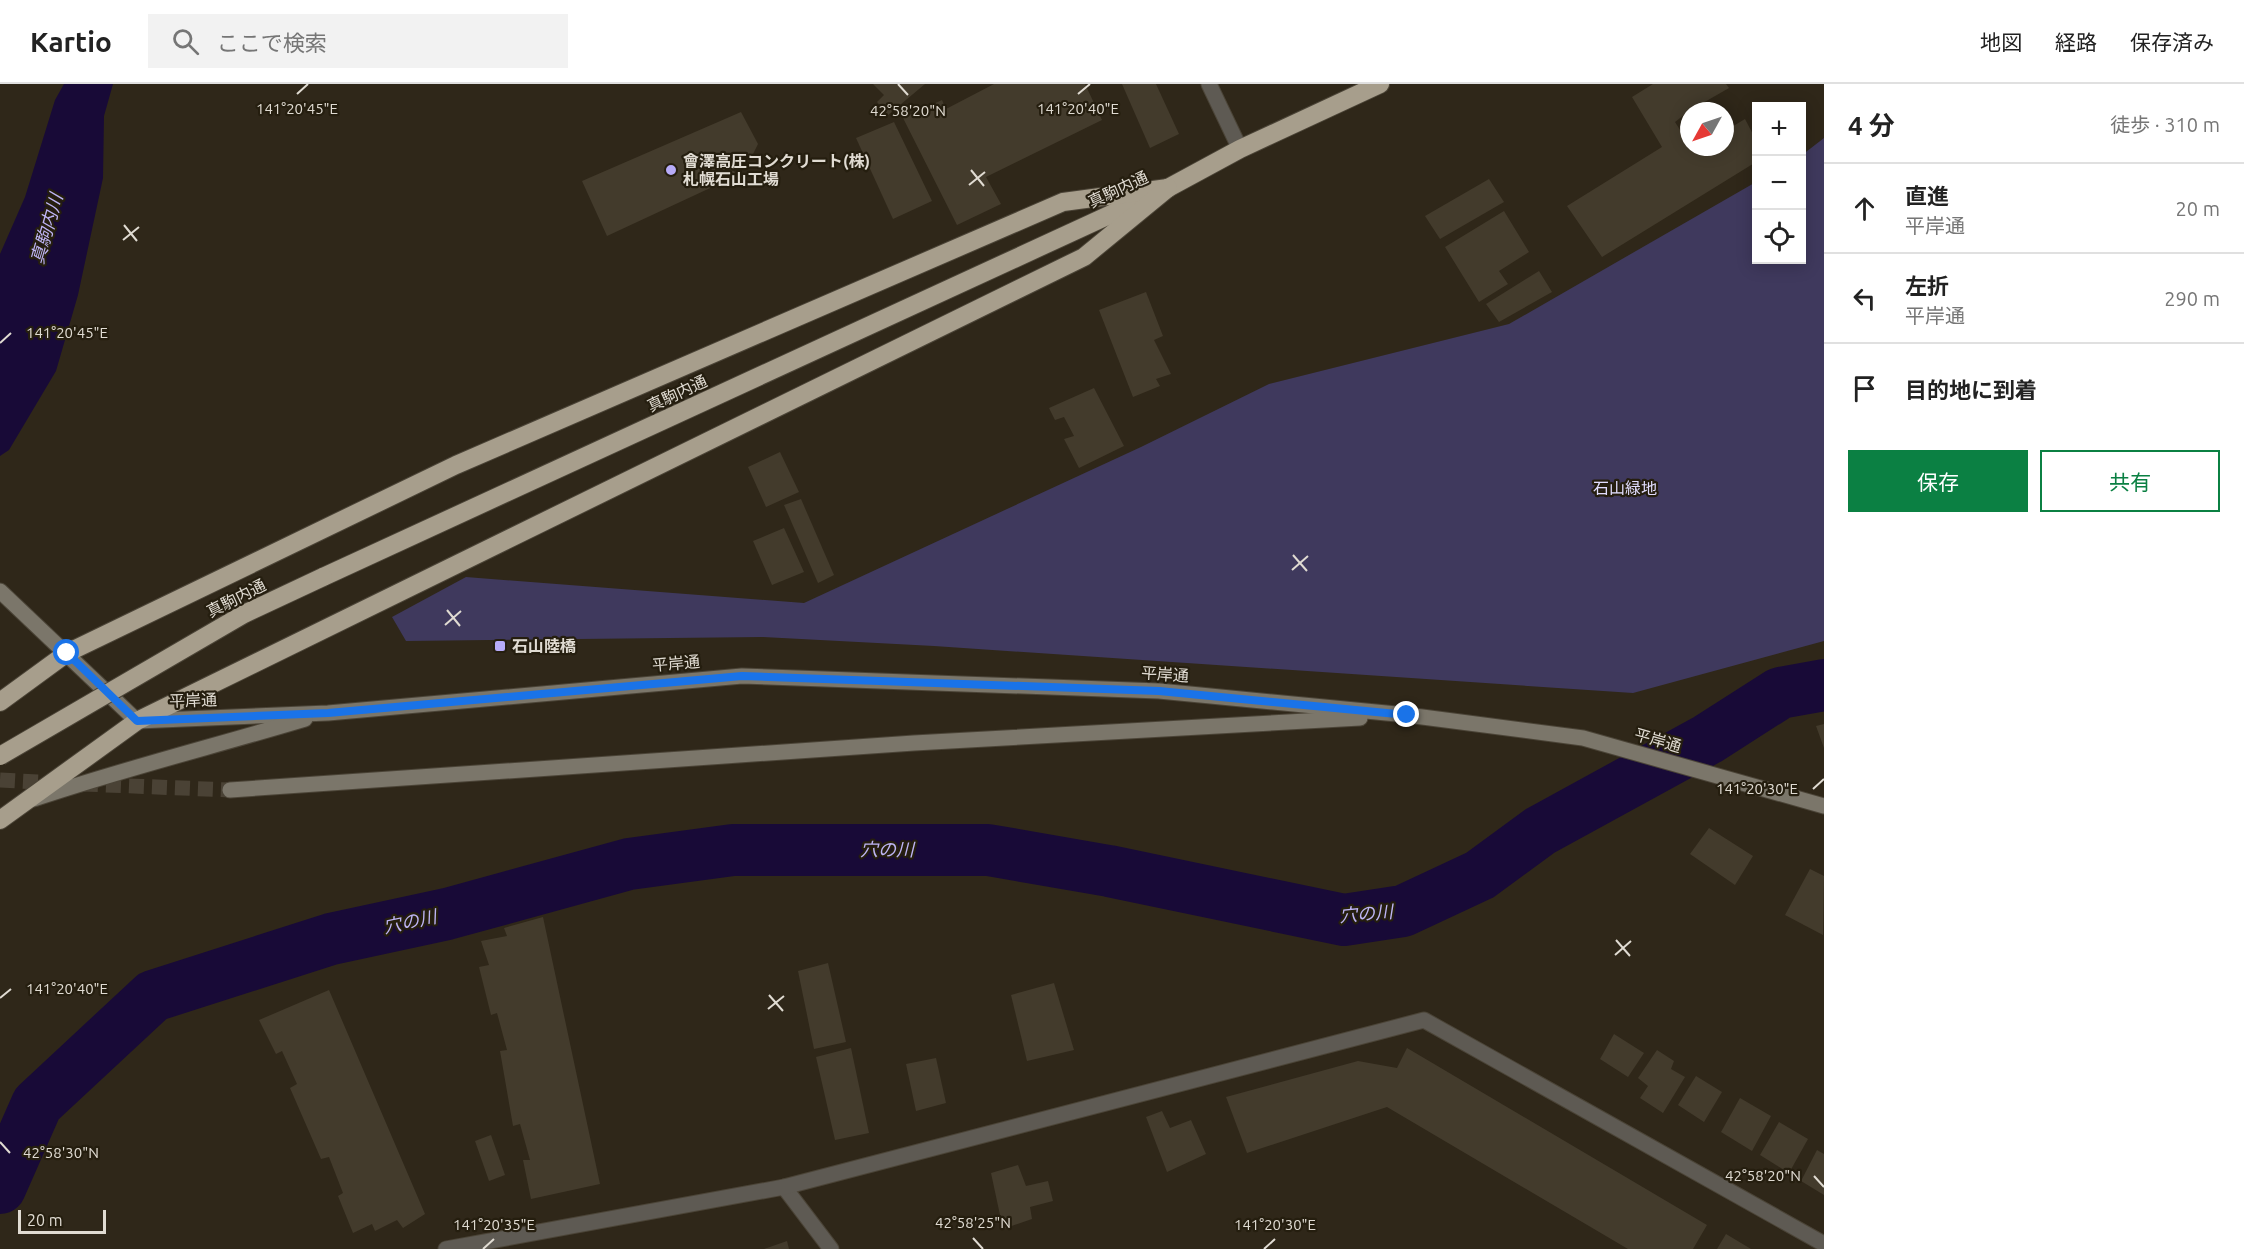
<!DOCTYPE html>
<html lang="ja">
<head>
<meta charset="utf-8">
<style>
	:root { --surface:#fff; --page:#f2f2f2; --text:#222; --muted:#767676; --line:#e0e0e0; --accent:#0b8043 }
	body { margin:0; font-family:Ubuntu,"Noto Sans JP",sans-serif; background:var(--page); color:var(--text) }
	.controls { position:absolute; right:18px; top:18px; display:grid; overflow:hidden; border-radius:0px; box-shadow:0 3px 15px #0003 }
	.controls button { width:54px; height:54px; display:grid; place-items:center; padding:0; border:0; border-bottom:2px solid var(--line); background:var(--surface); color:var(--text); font:30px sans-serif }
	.compass { position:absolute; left:1680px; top:18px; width:54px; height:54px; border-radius:50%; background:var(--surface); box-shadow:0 3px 15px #0003; rotate:230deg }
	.scale { position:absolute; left:18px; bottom:15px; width:88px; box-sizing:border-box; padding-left:6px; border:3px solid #e0dbd2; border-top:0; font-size:16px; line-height:21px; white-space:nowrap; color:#e0dbd2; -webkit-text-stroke:4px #251e0f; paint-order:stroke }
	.stop { position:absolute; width:18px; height:18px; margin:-14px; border:4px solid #1a73e8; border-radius:50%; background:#fff }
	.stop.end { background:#1a73e8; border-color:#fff; box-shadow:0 2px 6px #0008 }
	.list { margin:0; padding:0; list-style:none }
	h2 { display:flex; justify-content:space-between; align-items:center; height:78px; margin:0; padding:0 24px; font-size:26px }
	h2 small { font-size:20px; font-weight:400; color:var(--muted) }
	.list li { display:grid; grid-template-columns:39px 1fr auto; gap:18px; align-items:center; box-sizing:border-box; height:90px; padding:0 24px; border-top:2px solid var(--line) }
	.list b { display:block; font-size:22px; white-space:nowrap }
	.list p { margin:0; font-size:20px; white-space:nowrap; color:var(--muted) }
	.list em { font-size:20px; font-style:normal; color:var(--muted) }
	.actions { display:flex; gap:12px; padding:18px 24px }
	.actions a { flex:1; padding:14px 0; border:2px solid var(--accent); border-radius:0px; text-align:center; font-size:21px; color:var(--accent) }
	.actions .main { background:var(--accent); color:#fff }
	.icon { flex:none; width:33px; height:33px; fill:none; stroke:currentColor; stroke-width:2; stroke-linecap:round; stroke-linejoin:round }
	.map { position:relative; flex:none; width:1824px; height:1165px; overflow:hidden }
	header { display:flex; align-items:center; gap:36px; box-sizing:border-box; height:84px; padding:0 30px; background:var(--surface); border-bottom:2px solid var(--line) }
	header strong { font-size:28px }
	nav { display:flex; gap:33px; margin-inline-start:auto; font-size:21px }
	.search { width:420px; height:54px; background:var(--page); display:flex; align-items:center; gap:15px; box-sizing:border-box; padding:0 21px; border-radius:0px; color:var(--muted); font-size:22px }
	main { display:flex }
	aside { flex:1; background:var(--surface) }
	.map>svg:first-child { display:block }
	.green { fill:#3f395d }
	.water { fill:#180a37 }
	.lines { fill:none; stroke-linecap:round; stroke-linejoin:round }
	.river { stroke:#180a37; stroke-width:52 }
	.building { fill:#433b2c }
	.secondary-tunnel { stroke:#4a4235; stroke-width:15; stroke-dasharray:15 8; stroke-linecap:butt }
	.street-casing { stroke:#4b4437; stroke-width:17 }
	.secondary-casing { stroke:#4b4437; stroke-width:17 }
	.highway-casing { stroke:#4b4437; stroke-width:20 }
	.street { stroke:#5e5a53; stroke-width:15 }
	.secondary { stroke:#7b766a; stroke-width:15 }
	.highway { stroke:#a79e8c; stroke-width:18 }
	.highway-bridge-casing { stroke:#4b4437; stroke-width:20; stroke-linecap:butt }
	.highway-bridge { stroke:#a79e8c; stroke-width:18 }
	.route { stroke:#1a73e8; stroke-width:8 }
	.ticks { fill:none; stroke:#e0dbd2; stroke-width:2 }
	.poi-dot { fill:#b7abf8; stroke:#251e0f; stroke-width:2 }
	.labels { text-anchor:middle; stroke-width:4.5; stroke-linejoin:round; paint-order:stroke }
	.poi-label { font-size:16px; font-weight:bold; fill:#e0dbd2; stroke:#251e0f; text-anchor:start }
	.street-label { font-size:16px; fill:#e0dbd2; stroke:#251e0f }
	.park-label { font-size:16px; fill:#e1ddfe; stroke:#251e0f }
	.water-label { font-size:18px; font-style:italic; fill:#beb5f5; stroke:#251e0f }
	.ticks-label { font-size:15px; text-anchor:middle; fill:#e0dbd2; stroke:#251e0f; stroke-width:4.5; stroke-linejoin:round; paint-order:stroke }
</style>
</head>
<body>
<header>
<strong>Kartio</strong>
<div class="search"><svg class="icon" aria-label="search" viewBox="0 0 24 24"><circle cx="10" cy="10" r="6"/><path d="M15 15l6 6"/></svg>ここで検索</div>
<nav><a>地図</a><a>経路</a><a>保存済み</a></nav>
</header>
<main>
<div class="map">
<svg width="1824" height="1165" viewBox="0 0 1824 1165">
	<rect width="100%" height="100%" fill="#2f2719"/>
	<polygon class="green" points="1824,54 1824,557 1633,609 934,562 763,553 406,557 392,533 466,493 804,519 1141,363 1269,300 1509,240 1756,98 1756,176 1802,176 1802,71"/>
	<polygon class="water" points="64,0 113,0 104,32 103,94 78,211 56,287 9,366 0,372 0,170 25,113 55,16"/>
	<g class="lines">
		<polyline class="river" points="0,1104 37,1020 153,912 331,855 447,830 629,780 733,766 988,766 1109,787 1344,836 1403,827 1480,791 1540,747 1708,655 1780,609 1824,601"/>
	</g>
	<g class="building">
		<polygon points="873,0 925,0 888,31 877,18 884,11"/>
		<polygon points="994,0 1085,0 1102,36 986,93 1001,120 957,141 903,34 942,16 946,25"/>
		<polygon points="1122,0 1156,0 1179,50 1150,64"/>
		<polygon points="1653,0 1726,0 1729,4 1689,27 1675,38 1689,60 1689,63 1694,67 1700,63 1725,63 1725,47 1745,35 1756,56 1756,78 1602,173 1567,122 1662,63 1632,13"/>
		<polygon points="741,28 758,60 753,70 731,79 736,92 607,152 582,97"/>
		<polygon points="894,38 932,117 893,135 856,54"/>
		<polygon points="1489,95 1504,118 1440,155 1425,132"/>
		<polygon points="1504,127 1529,168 1499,187 1508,200 1479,218 1445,163"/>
		<polygon points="1539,187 1552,208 1499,238 1486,220"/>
		<polygon points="1146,208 1163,252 1154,256 1171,290 1156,295 1160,302 1133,313 1099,226"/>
		<polygon points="1094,304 1124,362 1079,384 1064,355 1074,352 1064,333 1055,336 1049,324"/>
		<polygon points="780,368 799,408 766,423 748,383"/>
		<polygon points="801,415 834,491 818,499 784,421"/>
		<polygon points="784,444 804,488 772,501 753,457"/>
		<polygon points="1824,640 1824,664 1816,642"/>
		<polygon points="1709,744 1753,772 1735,801 1690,770"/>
		<polygon points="1810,785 1824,792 1823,851 1785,831"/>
		<polygon points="543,833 600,1100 531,1115 523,1076 530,1076 520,1040 513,1042 500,967 507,966 497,929 491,931 479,883 489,881 481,857 507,852 504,844"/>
		<polygon points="828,879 846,958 814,965 798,887"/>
		<polygon points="1054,899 1074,966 1027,977 1011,911"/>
		<polygon points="329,906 425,1130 403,1144 397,1136 375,1147 372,1140 353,1149 338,1112 343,1109 329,1073 321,1075 290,1004 297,1000 282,967 276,970 259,936"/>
		<polygon points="1614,950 1644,969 1628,993 1600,975"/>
		<polygon points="851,964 869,1049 835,1056 816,973"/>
		<polygon points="1407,964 1707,1141 1693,1165 1628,1165 1387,1023 1247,1069 1226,1013 1358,977 1397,984"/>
		<polygon points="1657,966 1674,977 1671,985 1685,993 1663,1029 1640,1014 1648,1002 1638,994"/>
		<polygon points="936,974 946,1019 916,1027 906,980"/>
		<polygon points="1696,992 1722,1008 1704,1038 1678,1021"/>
		<polygon points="1740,1014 1771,1032 1752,1067 1721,1048"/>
		<polygon points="1162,1027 1170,1044 1191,1036 1206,1070 1167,1088 1146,1033"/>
		<polygon points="1779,1038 1808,1055 1789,1089 1760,1071"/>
		<polygon points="491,1051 505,1091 489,1097 475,1057"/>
		<polygon points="1817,1066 1824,1070 1824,1111 1801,1097"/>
		<polygon points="1018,1081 1026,1102 1048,1097 1053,1117 1030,1123 1032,1135 1003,1145 991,1089"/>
		<polygon points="1726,1150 1751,1165 1717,1165"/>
		<polygon points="787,1157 789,1165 764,1165"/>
	</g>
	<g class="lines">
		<g class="secondary-tunnel">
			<polyline points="0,696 56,699"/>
			<polyline points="83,700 230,706"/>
		</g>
		<g class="street-casing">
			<g id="street">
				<polyline points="1209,0 1240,65"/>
				<polyline points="784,1103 831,1165"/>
				<polyline points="446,1165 784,1103 1424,936 1824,1160"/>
			</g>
		</g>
		<g class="secondary-casing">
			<g id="secondary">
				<polyline points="0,507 137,637 328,629 742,592 1159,607 1407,631 1583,654 1824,722"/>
				<polyline points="230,706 914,659 1360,634"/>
				<path d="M 34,715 C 123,685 215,662 305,635"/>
			</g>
		</g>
		<g class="highway-casing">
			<g id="highway">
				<polyline points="323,493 1168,104 1240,65 1380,0"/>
				<polyline points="0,618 67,569 456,381 1063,118 1168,104"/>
				<polyline points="0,736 137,637 1084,173 1168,104"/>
			</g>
		</g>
		<use href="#street" class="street"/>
		<use href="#secondary" class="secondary"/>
		<use href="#highway" class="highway"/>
		<g class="highway-bridge-casing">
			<polyline id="highway-bridge" points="0,672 244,530 323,493"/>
		</g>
		<use href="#highway-bridge" class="highway-bridge"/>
	</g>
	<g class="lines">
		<polyline class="route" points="67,569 137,637 328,629 742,592 1159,607 1407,631"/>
	</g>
	<path class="ticks" d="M 898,0 L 908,11M 297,10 L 308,0M 1078,10 L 1090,0M 971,86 L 984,102M 969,101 L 985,88M 124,141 L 137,157M 123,156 L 139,143M 0,259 L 11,249M 1293,471 L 1307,487M 1292,486 L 1308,472M 447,526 L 460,542M 445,541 L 461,527M 1813,705 L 1824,695M 1616,856 L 1630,872M 1615,871 L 1631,857M 769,911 L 783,927M 0,914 L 11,905M 768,925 L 784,912M 0,1058 L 10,1069M 1814,1092 L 1824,1103M 973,1154 L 983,1165M 483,1165 L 494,1155M 1264,1165 L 1275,1155"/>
	<g class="poi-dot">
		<circle cx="671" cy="86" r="6"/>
		<rect x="494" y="556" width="12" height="12" rx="3"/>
	</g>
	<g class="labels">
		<g class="poi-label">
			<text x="683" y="83">會澤高圧コンクリート(株)<tspan x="683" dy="18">札幌石山工場</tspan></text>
			<text x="512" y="568">石山陸橋</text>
		</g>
		<g class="street-label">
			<text transform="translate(1118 105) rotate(-25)" y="6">真駒内通</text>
			<text transform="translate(677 309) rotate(-25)" y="6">真駒内通</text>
			<text transform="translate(236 514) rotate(-27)" y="6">真駒内通</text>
			<text transform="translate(676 579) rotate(-5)" y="6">平岸通</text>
			<text transform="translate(1165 590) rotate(4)" y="6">平岸通</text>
			<text transform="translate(193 616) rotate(-2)" y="6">平岸通</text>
			<text transform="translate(1658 656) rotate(16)" y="6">平岸通</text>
		</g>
		<g class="park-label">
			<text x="1625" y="410">石山緑地</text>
		</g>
		<g class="water-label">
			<text transform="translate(47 145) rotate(-74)" y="6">真駒内川</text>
			<text x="887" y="772">穴の川</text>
			<text transform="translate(1366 830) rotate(-5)" y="6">穴の川</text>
			<text transform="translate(410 838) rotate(-12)" y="6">穴の川</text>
		</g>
	</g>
	<g class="ticks-label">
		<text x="297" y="30">141°20'45"E</text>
		<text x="1078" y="30">141°20'40"E</text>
		<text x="908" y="32">42°58'20"N</text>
		<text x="67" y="254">141°20'45"E</text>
		<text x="1757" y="710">141°20'30"E</text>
		<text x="67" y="910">141°20'40"E</text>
		<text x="61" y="1074">42°58'30"N</text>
		<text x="1763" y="1097">42°58'20"N</text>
		<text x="973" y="1144">42°58'25"N</text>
		<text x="494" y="1146">141°20'35"E</text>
		<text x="1275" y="1146">141°20'30"E</text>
	</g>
</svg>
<div class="controls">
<button>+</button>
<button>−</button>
<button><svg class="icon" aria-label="locate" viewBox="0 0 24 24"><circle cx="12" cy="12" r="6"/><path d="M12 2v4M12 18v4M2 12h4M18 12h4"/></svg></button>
</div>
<svg class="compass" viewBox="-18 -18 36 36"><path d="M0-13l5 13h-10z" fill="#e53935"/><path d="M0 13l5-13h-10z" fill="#767676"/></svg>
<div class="scale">20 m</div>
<div class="stop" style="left:67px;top:569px"></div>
<div class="stop end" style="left:1407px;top:631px"></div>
</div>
<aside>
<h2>4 分<small>徒歩 · 310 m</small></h2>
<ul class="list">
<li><svg class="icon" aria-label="ahead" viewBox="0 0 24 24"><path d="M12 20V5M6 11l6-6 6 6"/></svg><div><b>直進</b><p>平岸通</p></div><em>20 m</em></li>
<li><svg class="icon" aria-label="left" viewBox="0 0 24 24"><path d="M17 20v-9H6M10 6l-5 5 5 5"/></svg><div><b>左折</b><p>平岸通</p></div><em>290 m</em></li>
<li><svg class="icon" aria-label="arrive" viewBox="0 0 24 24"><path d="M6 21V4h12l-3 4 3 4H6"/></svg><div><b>目的地に到着</b></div></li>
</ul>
<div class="actions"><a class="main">保存</a><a>共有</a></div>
</aside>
</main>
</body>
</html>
